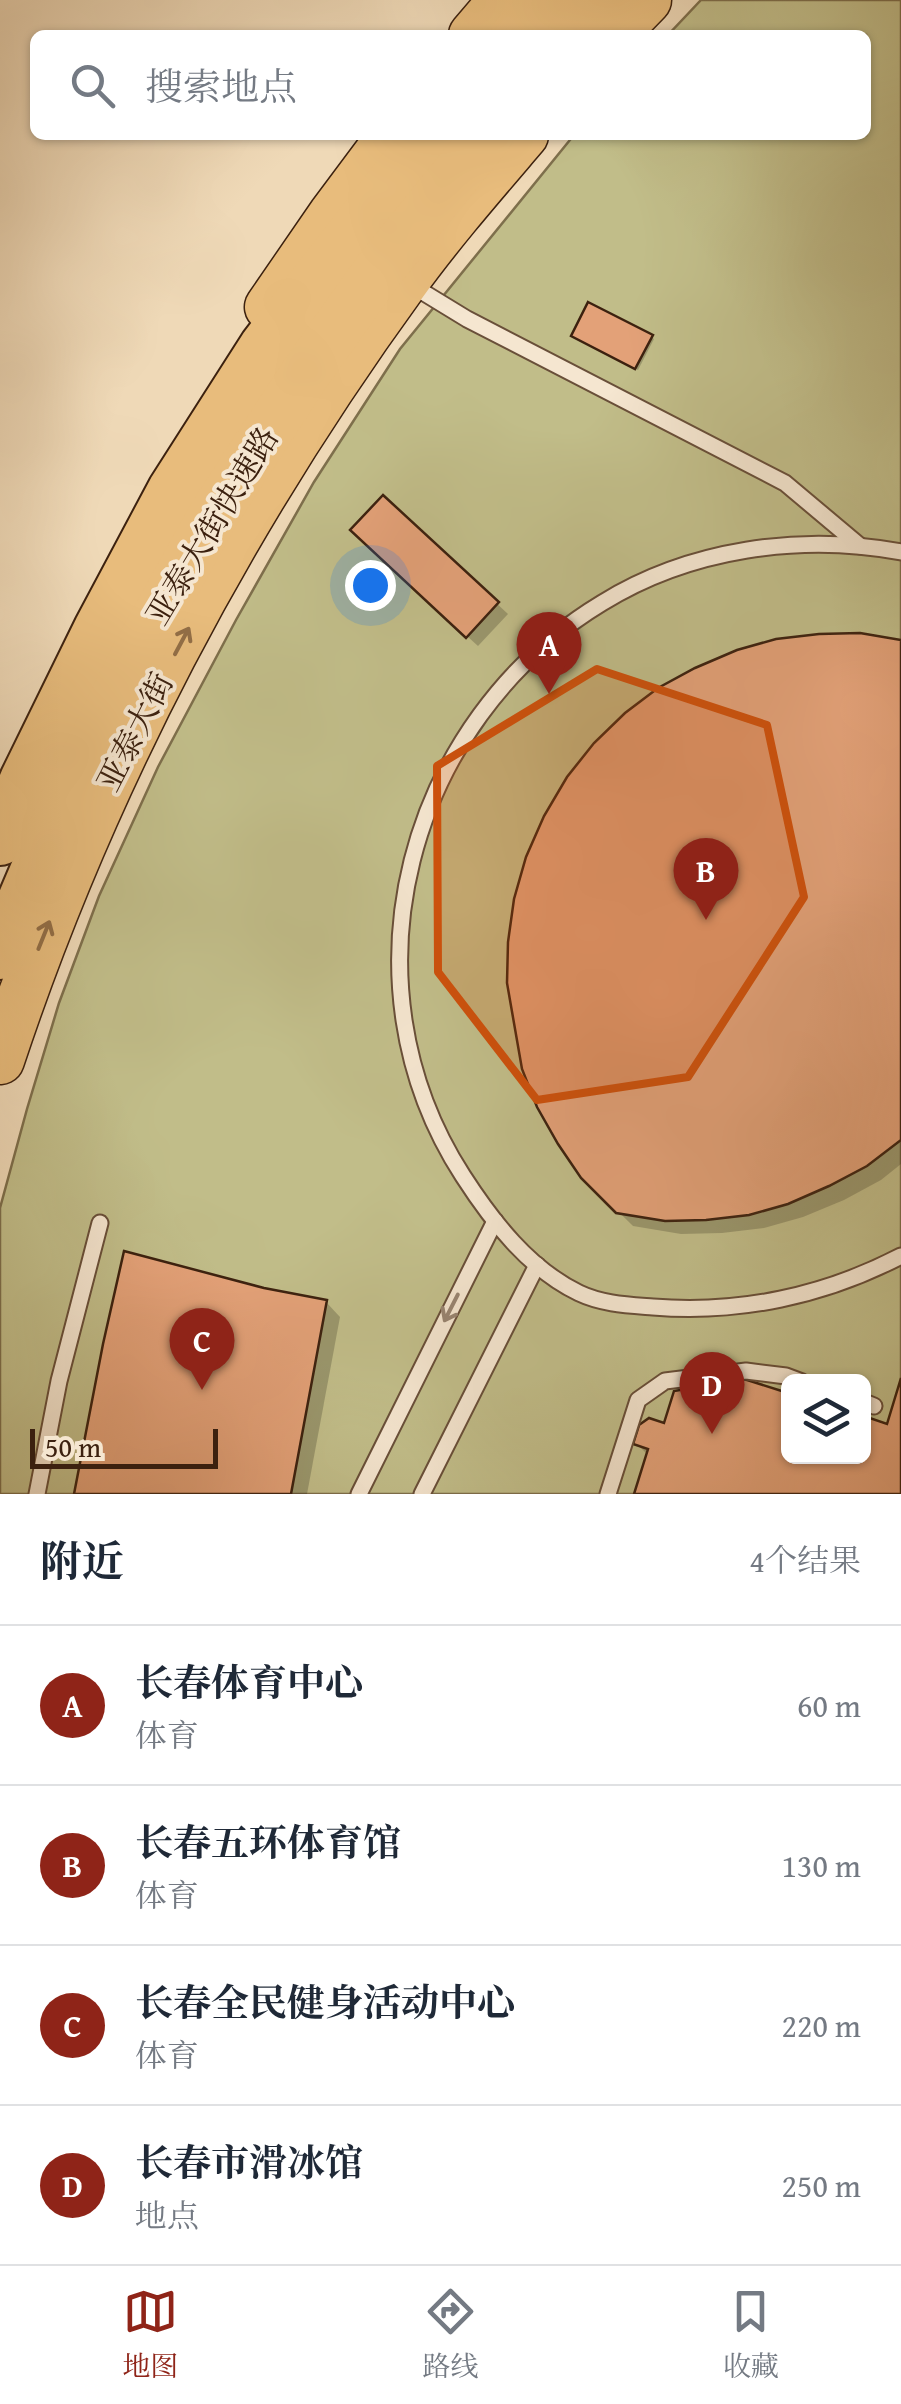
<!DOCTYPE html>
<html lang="zh">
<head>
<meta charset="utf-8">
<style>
	:root { --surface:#fff; --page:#f6f6f7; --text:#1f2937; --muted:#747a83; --line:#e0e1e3; --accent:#8f2418 }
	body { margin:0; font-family:"Gentium Book Plus","Noto Serif SC",serif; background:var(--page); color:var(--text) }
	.controls { position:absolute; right:30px; bottom:30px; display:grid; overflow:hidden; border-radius:15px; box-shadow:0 2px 8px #0004 }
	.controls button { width:90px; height:90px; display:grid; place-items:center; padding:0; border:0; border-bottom:2px solid var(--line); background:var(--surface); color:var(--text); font:50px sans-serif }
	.scale { position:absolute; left:30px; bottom:25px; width:188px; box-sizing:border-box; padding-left:10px; border:5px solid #3c210f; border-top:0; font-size:28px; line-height:35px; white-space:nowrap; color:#3c210f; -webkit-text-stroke:8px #f5e6d0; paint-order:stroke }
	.you { position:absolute; left:370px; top:585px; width:35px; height:35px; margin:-25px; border:8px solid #fff; border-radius:50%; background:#1a73e8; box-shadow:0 0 0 15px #1a73e833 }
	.badge { display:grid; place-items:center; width:65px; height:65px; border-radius:50%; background:var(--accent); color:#fff; font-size:32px; font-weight:700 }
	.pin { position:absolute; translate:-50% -82px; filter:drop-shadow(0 2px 5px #0008) }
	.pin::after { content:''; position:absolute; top:52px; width:35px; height:30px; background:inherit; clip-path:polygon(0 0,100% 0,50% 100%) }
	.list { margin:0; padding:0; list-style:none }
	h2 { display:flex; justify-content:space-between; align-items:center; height:130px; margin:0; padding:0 40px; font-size:42px }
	h2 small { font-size:32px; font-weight:400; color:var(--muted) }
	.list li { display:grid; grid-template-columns:65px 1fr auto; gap:30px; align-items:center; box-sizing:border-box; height:160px; padding:0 40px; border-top:2px solid var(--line) }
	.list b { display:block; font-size:38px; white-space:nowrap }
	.list p { margin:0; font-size:32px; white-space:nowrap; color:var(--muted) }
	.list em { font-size:32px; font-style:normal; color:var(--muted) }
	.icon { flex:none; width:55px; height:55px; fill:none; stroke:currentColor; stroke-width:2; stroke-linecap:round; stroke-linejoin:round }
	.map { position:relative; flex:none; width:901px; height:1494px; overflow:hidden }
	.search { position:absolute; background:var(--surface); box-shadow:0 2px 8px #0004; left:30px; right:30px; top:30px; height:110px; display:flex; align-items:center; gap:25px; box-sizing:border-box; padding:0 35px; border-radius:15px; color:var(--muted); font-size:38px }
	.sheet { height:770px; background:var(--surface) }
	nav { display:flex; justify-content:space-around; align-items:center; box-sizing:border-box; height:140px; border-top:2px solid var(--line); background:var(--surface); font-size:28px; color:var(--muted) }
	nav a { display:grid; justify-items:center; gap:5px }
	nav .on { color:var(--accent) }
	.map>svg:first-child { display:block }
	.green { fill:#c1bd89; stroke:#7e6f4c; stroke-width:2.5; fill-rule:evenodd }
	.shadow { fill:#0003 }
	.building { fill:#e3a178; stroke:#3c210f; stroke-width:2.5 }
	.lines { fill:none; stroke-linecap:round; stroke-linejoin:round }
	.service-casing { stroke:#694f39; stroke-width:19 }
	.primary-casing { stroke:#3c210f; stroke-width:51 }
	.trunk-casing { stroke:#3c210f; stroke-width:54 }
	.service { stroke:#f5e6d0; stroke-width:15 }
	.primary { stroke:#e8bc7c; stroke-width:48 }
	.trunk { stroke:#e8bc7c; stroke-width:50 }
	.oneway { stroke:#926e46 }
	.oneway2 { stroke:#988470 }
	.marked { fill:#ce510c; fill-opacity:0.2; stroke:#ce510c; stroke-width:8; stroke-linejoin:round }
	.labels { text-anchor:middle; stroke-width:8; stroke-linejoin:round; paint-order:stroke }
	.street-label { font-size:32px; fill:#3c210f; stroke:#f5e6d0 }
</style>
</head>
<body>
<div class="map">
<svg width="901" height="1494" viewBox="0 0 901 1494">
	<rect width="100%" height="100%" fill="#efd9b7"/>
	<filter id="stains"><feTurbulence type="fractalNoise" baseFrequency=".002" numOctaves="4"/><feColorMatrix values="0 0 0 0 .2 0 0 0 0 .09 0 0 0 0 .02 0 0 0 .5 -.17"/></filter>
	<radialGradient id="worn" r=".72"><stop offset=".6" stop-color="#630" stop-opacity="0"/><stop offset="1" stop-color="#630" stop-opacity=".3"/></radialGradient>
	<path class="green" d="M 701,0 L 901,0 L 901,1494 L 0,1494 L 0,1208 L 27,1109 L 59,1003 L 99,896 L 158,767 L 236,620 L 314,482 L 400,349 L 574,135 L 866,135 L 866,35 L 668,35 ZM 788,1382 L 864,1382 L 864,1456 L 788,1456 Z"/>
	<g class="shadow">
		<polygon points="651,337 654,339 638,370 577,339"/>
		<polygon points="383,498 508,614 478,646 363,541"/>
		<polygon points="901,642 901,1164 881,1180 844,1200 803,1217 764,1228 722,1233 681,1234 633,1226 583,1177"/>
		<polygon points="263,1291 326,1302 340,1317 307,1494 77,1494"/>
		<polygon points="744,1382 788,1396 788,1456 864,1456 864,1419 888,1427 901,1386 901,1494 636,1494 648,1455 636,1443"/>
	</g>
	<g class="building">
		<polygon points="588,302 653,335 635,369 571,336"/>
		<polygon points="383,495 499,602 466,638 350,530"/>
		<polygon points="860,633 901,640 901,1140 867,1166 829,1186 788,1204 749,1215 706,1220 665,1221 616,1213 581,1178 558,1144 537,1107 522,1069 507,983 508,942 514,899 526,857 544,816 567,777 594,743 625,713 658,688 695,668 737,650 776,639 819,634"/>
		<polygon points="124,1251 264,1288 327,1300 291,1494 74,1494 103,1344"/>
		<polygon points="901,1378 901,1494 634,1494 648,1449 633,1444 639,1425 649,1418 664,1423 674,1391 744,1379 788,1393 788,1456 864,1456 864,1416 887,1424"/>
	</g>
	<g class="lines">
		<g class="service-casing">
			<g id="service">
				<polyline points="408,283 467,319 785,483 860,546"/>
				<path d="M 901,552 C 801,533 689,549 602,603 C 407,721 337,981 463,1176 C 492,1221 529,1269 579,1293 C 602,1304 628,1305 653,1307 C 739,1314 824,1296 901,1256"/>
				<polyline points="864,1402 874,1406"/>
				<polyline points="37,1494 59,1381 100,1223"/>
				<polyline points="359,1494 495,1221"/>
				<polyline points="422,1494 537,1265"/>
				<polyline points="608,1494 638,1400 665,1381 746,1371 786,1376 802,1382"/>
			</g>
		</g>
		<g class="primary-casing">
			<g id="primary">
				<polyline points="473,35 503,0"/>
				<polyline points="613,35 647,0"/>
				<polyline points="269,307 333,214 392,135"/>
				<path d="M 0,1060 C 92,782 232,518 404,282 C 441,231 483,183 524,135"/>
			</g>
		</g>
		<g class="trunk-casing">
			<g id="trunk">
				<polyline points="516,35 548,0"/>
				<polyline points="572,35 605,0"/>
				<polyline points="0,840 25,780 99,629 173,490 265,346 429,135"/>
				<polyline points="0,954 66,799 139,649 214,514 305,374 378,271 488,135"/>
			</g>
		</g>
		<use href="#service" class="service"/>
		<use href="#primary" class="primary"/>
		<use href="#trunk" class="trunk"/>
	</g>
	<defs><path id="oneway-shaft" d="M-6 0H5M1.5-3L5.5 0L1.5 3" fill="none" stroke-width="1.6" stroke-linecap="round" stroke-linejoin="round" transform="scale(2.5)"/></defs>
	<g class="oneway">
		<use href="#oneway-shaft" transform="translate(182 641) rotate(-62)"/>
		<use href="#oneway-shaft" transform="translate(44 935) rotate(-68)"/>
	</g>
	<use class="oneway2" href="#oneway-shaft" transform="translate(451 1308) rotate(117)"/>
	<path class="marked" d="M 597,669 L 767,725 L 804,897 L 688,1077 L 537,1100 L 438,972 L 437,766 Z"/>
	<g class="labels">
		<g class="street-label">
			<text transform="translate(212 526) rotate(-59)" y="11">亚泰大街快速路</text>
			<text transform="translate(135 732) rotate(-63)" y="11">亚泰大街</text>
		</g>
	</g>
	<rect width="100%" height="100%" filter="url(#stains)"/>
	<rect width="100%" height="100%" fill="url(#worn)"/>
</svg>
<div class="controls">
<button><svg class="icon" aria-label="layers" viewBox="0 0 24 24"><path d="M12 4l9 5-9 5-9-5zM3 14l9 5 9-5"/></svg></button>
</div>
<div class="scale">50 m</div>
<div class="you"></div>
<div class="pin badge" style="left:549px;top:694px">A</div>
<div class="pin badge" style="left:706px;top:920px">B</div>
<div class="pin badge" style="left:202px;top:1390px">C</div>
<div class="pin badge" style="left:712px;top:1434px">D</div>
<div class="search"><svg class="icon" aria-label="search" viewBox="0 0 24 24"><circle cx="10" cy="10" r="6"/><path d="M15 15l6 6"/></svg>搜索地点</div>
</div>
<section class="sheet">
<h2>附近<small>4个结果</small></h2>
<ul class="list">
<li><span class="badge">A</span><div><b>长春体育中心</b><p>体育</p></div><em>60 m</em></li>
<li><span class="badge">B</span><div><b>长春五环体育馆</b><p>体育</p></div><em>130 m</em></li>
<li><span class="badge">C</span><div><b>长春全民健身活动中心</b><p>体育</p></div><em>220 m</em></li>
<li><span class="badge">D</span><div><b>长春市滑冰馆</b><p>地点</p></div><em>250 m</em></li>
</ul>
</section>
<nav>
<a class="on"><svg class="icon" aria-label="map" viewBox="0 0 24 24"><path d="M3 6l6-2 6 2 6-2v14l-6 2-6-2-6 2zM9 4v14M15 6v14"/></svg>地图</a>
<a><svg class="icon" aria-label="directions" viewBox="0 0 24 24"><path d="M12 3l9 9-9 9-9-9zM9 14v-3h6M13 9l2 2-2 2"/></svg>路线</a>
<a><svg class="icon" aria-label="saved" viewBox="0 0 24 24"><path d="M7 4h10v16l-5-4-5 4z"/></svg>收藏</a>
</nav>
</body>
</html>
